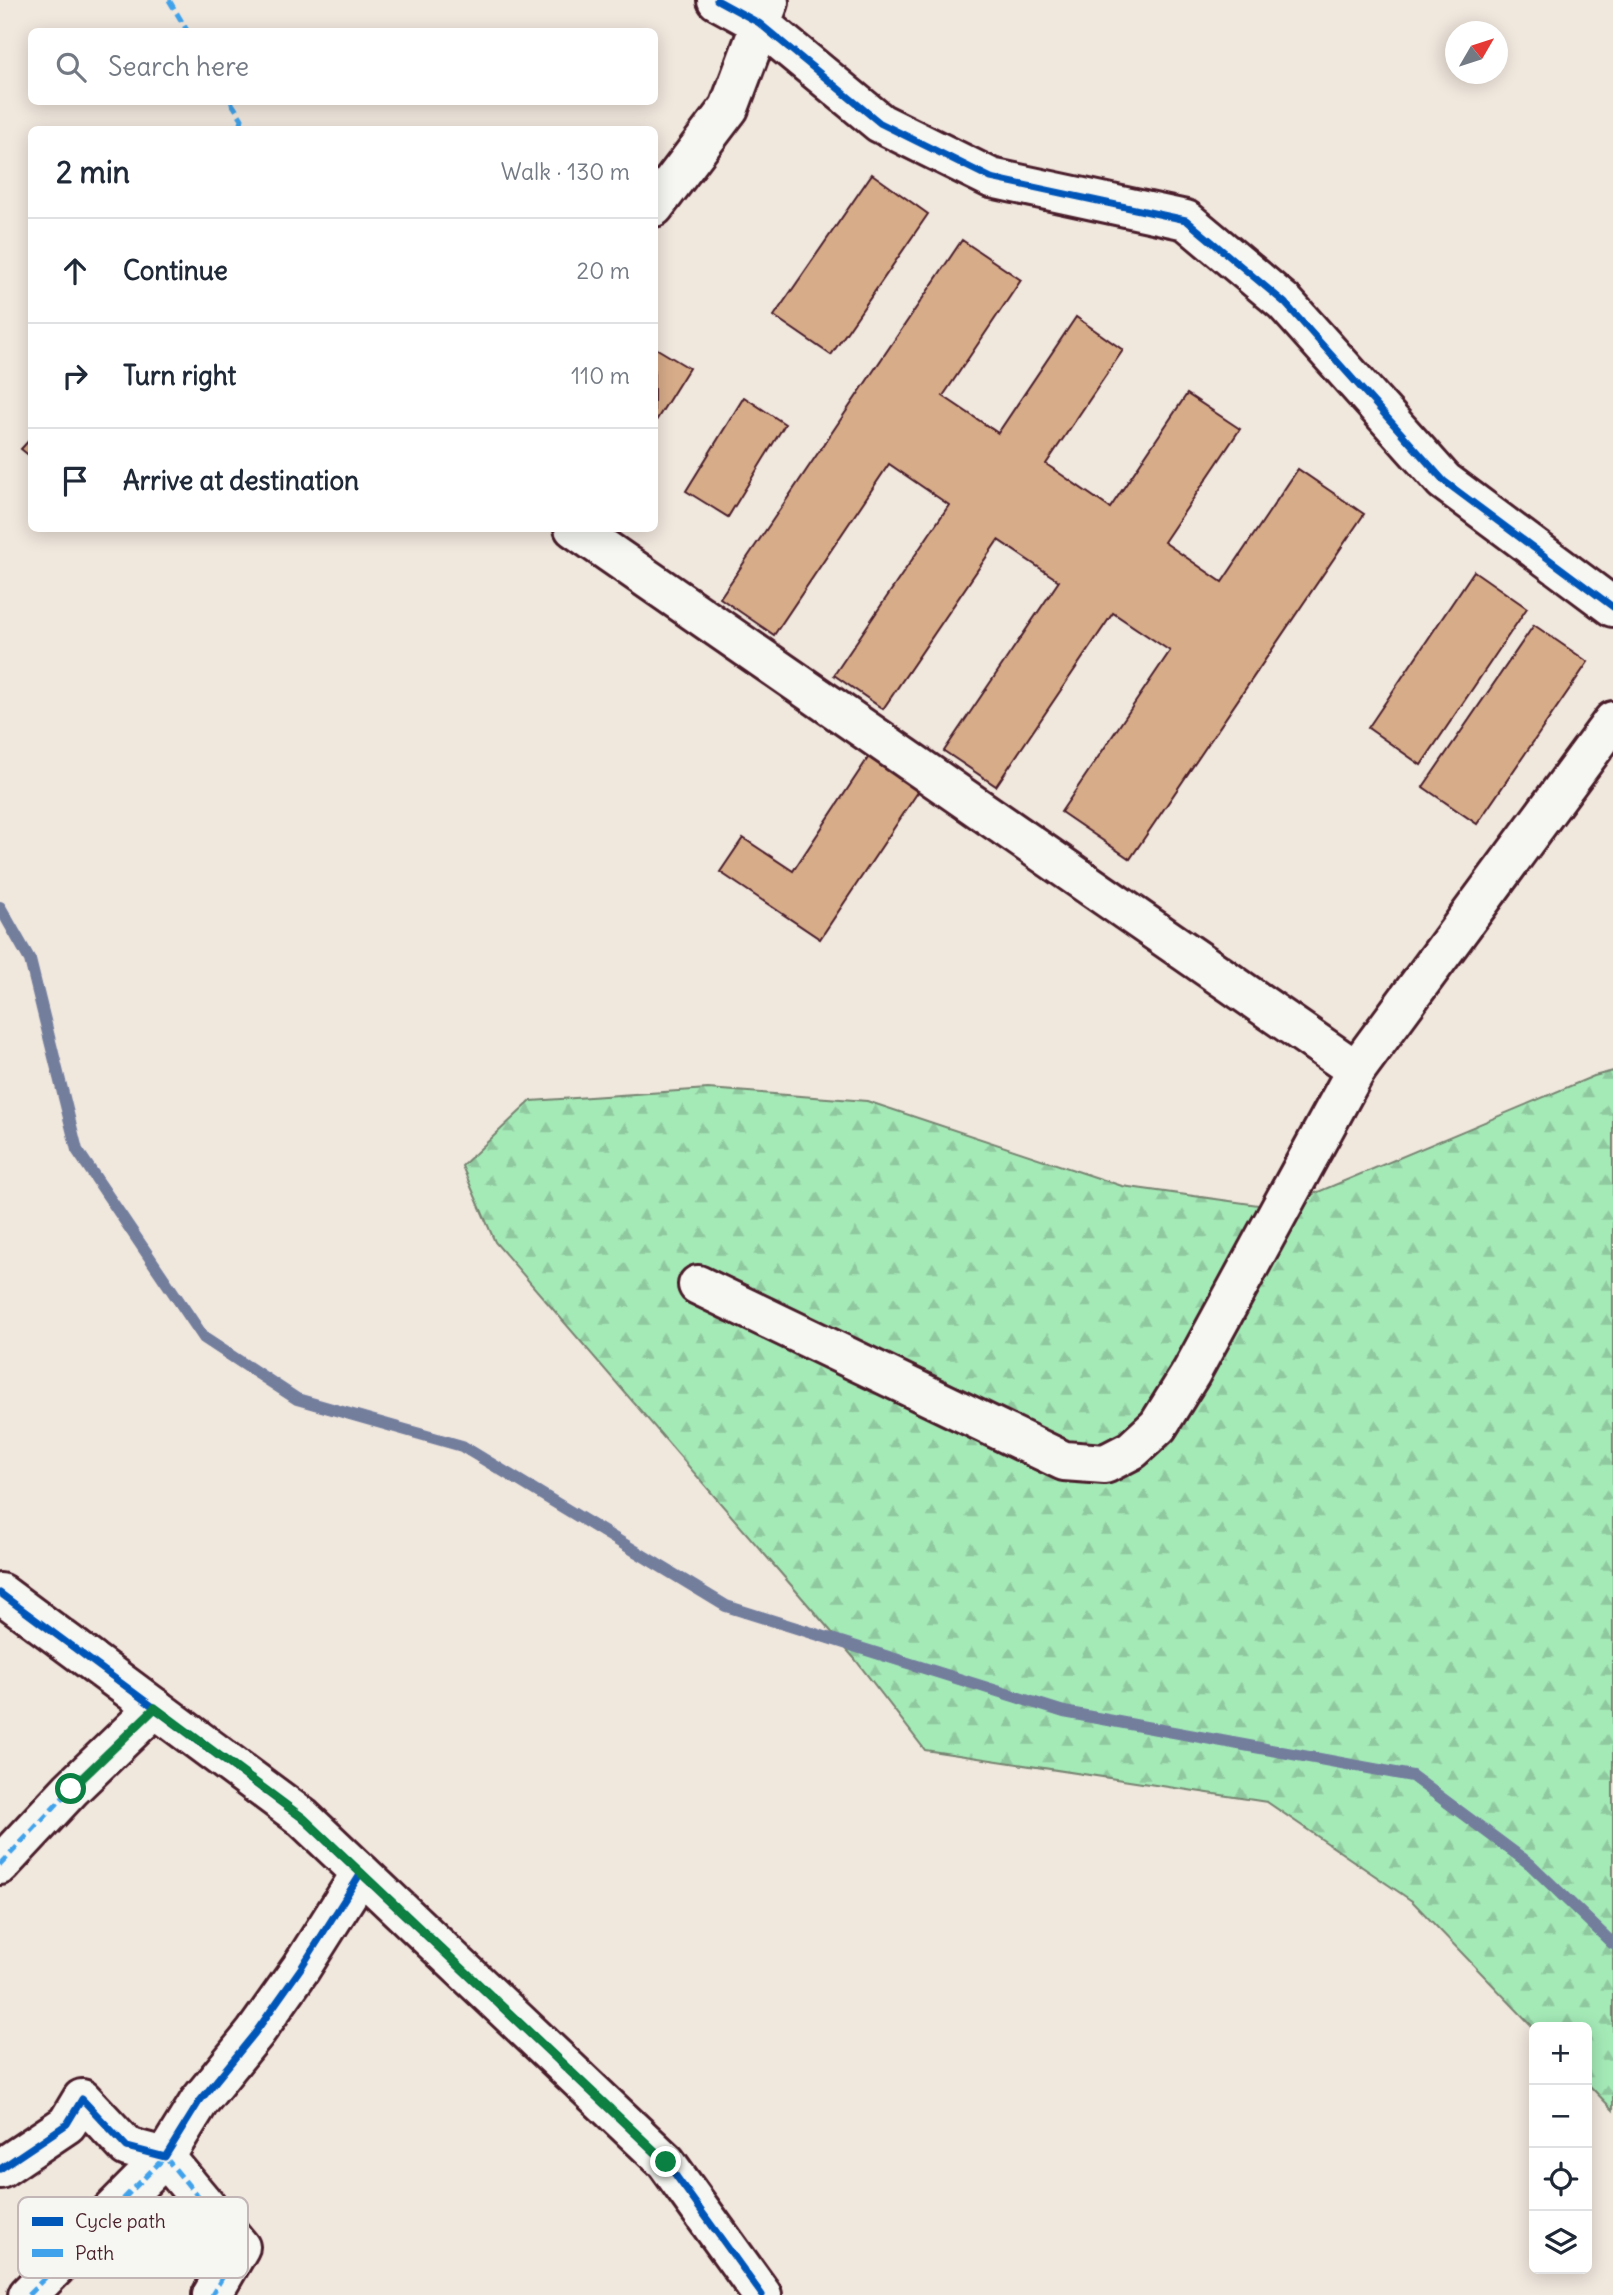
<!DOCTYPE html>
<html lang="en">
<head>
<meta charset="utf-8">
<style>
	:root { --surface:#fff; --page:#f2f2f3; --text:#1f2937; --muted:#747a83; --line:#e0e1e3 }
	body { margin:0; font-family:Delius,sans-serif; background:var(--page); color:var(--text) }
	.controls { position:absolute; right:21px; bottom:21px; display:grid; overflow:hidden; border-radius:10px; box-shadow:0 4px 18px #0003 }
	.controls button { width:63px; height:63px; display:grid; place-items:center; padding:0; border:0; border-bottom:2px solid var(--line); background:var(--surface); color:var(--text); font:35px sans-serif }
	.compass { position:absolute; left:1445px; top:21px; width:63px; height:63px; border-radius:50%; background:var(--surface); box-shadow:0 4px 18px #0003; rotate:51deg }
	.stop { position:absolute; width:21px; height:21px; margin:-16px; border:5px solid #0b8043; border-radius:50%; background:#fff }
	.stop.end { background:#0b8043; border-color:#fff; box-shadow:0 2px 7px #0008 }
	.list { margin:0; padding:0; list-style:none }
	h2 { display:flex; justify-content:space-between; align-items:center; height:91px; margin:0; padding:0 28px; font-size:30px }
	h2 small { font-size:23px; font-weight:400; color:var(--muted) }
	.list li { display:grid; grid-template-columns:46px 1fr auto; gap:21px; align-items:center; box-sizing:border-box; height:105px; padding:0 28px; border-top:2px solid var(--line) }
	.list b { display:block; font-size:26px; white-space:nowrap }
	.list em { font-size:23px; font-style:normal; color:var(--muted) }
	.icon { flex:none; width:38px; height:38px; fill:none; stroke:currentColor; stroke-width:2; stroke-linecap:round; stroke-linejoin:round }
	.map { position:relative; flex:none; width:1613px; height:2295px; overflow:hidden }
	.search { position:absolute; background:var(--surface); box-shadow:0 4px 18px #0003; left:28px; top:28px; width:630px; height:77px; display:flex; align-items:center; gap:18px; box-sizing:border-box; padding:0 24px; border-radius:10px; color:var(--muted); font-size:26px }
	.panel { position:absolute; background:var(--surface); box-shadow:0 4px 18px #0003; left:28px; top:126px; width:630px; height:406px; border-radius:10px }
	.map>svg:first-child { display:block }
	.forest { fill:url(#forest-firs); stroke:#778471; stroke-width:2 }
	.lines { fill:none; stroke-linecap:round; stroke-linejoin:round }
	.stream { stroke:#737e9d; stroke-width:12 }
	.building { fill:#d7ac89; stroke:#4a1f2b; stroke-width:2 }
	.minor-casing { stroke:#4a1f2b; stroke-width:44 }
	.minor { stroke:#f6f6f2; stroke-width:38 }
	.quiet { stroke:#40a2eb; stroke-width:5; stroke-dasharray:10 5; stroke-linecap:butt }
	.cycleway-casing { stroke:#f6f6f2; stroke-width:11 }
	.cycleway { stroke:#0057b8; stroke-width:7 }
	.route { stroke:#0b8043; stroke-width:9 }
	.key { fill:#f6f6f2; stroke:#c2b6b6; stroke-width:2 }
	.key-label { font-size:19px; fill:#4a1f2b }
</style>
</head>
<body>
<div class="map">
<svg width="1613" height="2295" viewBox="0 0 1613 2295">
	<defs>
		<pattern id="forest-firs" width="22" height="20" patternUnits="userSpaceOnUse" patternTransform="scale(1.75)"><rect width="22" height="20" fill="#a4eab7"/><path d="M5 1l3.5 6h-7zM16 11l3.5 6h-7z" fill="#8fc89e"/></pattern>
	</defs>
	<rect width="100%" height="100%" fill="#f0e7dd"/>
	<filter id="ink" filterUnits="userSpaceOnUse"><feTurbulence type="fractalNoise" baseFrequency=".0143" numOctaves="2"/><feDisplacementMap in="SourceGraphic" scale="14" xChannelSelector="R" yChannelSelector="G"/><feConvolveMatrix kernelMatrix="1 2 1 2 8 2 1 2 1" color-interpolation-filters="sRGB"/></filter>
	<g filter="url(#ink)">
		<polygon class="forest" points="1613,1071 1613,2110 1587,2083 1587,2027 1534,2028 1412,1901 1267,1802 925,1750 854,1658 495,1242 462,1166 531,1101 708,1089 867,1101 1122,1186 1280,1208 1594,1076"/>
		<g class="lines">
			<polyline class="stream" points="0,907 30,960 77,1150 204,1338 297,1399 462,1446 726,1606 1064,1712 1412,1776 1530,1864 1613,1944"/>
		</g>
		<g class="building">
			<polygon points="872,174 928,214 831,355 774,316"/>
			<polygon points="962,240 1021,280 943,396 998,433 1076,317 1123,350 1046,464 1110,508 1187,394 1240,429 1164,542 1222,582 1298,469 1364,514 1130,859 1061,812 1170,651 1113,613 996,786 944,751 1059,581 998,540 883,709 834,675 949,505 889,464 774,635 720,598"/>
			<polygon points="654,347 689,368 654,424"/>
			<polygon points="744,397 785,424 728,517 686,491"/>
			<polygon points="32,437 32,458 21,449"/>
			<polygon points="1474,571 1527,608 1421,765 1368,728"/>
			<polygon points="1534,625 1588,662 1477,824 1423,787"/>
			<polygon points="876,746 926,780 820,939 720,872 743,838 793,871"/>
		</g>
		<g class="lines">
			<g class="minor-casing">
				<g id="minor">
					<polyline points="717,0 759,23 880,123 991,178 1186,220 1285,303 1444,481 1613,607"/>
					<polyline points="654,207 729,108 769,2"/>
					<polyline points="574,528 1356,1070 1613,721"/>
					<polyline points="698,1285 1064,1461 1105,1464 1132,1450 1158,1426 1191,1373 1356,1070"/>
					<polyline points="0,1593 303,1818 666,2162 762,2295"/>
					<polyline points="0,1865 71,1789 155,1708"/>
					<polyline points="0,2169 67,2124 82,2099 127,2147 165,2157 199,2102 255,2033 301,1968 361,1873"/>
					<polyline points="28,2295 165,2157 240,2247 212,2295"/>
				</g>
			</g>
			<use href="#minor" class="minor"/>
			<g class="quiet">
				<polyline points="169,0 188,32"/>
				<polyline points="231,102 242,119 239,130"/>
				<polyline points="0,1865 71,1789 155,1708"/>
				<polyline points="28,2295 165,2157 240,2247 212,2295"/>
			</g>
			<g class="cycleway-casing">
				<g id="cycleway">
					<polyline points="717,0 759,23 880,123 991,178 1186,220 1285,303 1444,481 1613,607"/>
					<polyline points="0,1593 303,1818 666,2162 762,2295"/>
					<polyline points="0,2169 67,2124 82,2099 127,2147 165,2157 199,2102 255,2033 301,1968 361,1873"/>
				</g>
			</g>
			<use href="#cycleway" class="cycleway"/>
		</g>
	</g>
	<g class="lines" filter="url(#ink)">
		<polyline class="route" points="71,1789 155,1708 303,1818 666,2162"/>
	</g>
	<rect x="18" y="2197" width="230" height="81" rx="10" class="key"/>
	<rect x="32" y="2217" width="31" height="9" fill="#0057b8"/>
	<rect x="32" y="2249" width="31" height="8" fill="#40a2eb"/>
	<g class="key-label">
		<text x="75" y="2228">Cycle path</text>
		<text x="75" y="2260">Path</text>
	</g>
</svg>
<div class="controls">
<button>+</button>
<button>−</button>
<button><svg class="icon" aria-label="locate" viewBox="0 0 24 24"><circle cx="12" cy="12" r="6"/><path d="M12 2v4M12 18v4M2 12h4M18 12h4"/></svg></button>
<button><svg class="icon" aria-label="layers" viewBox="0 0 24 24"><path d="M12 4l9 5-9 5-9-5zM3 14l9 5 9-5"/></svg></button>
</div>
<svg class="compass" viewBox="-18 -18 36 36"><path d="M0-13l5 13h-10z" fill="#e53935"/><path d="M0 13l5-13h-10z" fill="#747a83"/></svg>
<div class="stop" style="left:71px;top:1789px"></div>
<div class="stop end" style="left:666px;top:2162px"></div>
<div class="search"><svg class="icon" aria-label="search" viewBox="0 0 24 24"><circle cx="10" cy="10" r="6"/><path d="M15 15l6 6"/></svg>Search here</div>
<section class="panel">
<h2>2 min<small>Walk · 130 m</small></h2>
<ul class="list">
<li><svg class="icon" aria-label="ahead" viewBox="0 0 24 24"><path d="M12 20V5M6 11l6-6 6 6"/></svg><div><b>Continue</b></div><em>20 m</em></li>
<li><svg class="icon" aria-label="right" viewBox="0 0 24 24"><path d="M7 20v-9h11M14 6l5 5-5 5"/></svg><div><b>Turn right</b></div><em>110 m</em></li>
<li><svg class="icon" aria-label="arrive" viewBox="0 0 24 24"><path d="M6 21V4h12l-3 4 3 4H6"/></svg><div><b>Arrive at destination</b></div></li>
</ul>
</section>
</div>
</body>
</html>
